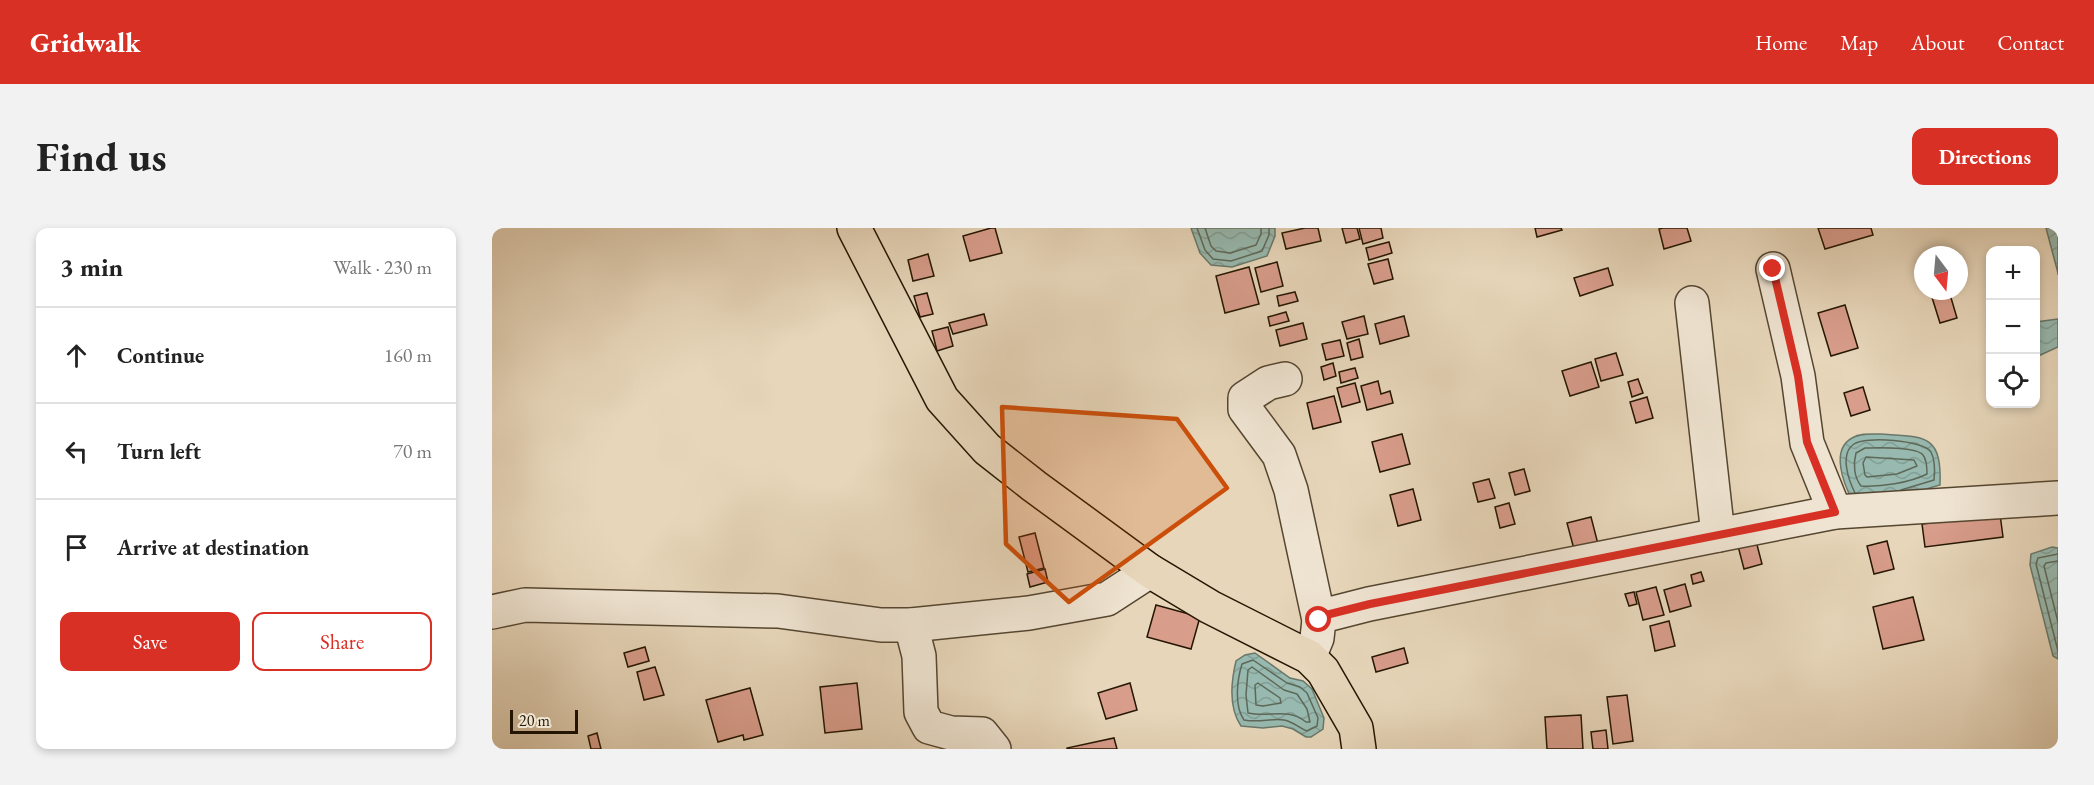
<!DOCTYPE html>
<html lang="en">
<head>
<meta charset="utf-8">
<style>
	:root { --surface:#fff; --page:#f2f2f2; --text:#222; --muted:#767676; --line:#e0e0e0; --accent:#d93025 }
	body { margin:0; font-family:"EB Garamond",serif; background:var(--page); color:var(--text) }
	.controls { position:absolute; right:18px; top:18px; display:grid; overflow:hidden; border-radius:12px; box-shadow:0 3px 9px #0003 }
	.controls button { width:54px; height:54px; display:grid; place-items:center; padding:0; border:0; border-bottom:2px solid var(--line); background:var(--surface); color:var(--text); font:30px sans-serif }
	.compass { position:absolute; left:1422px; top:18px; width:54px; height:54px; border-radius:50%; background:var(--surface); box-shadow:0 3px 9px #0003; rotate:164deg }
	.scale { position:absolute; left:18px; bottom:15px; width:68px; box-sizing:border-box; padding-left:6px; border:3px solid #241602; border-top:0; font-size:16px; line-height:21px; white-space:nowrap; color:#241602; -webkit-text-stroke:4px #efe4d2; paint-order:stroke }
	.stop { position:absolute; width:18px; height:18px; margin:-14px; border:4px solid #d93025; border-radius:50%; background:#fff }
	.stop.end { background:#d93025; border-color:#fff; box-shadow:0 2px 6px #0008 }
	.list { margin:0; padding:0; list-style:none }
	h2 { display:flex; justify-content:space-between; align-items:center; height:78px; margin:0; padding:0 24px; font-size:26px }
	h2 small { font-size:20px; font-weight:400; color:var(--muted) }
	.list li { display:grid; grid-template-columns:39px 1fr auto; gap:18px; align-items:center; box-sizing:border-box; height:96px; padding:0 24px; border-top:2px solid var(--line) }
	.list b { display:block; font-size:22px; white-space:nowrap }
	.list em { font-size:20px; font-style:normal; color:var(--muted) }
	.actions { display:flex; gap:12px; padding:18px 24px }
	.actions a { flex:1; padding:14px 0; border:2px solid var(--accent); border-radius:12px; text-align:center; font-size:21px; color:var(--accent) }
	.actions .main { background:var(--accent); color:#fff }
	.icon { flex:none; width:33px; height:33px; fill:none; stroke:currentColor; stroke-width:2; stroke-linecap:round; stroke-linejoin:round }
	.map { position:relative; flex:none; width:1566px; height:521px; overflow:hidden; border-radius:12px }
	header { display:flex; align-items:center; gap:36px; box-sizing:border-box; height:84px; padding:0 30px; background:var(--accent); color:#fff }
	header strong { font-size:28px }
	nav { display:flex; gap:33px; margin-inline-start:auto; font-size:21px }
	.intro { display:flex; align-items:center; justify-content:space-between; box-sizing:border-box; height:144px; padding:0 36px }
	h1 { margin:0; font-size:42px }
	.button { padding:15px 27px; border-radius:12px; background:var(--accent); color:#fff; font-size:21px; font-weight:700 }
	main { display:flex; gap:36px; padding:0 36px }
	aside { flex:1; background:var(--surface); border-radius:12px; box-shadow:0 3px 9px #0003 }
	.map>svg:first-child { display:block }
	.water { fill:url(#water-waves); stroke:#69786a; stroke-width:1.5 }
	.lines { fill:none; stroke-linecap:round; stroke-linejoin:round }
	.shore { stroke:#5e6858; stroke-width:1.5 }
	.building { fill:#d89d8b; stroke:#241602; stroke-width:1.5 }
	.minor-casing { stroke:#554630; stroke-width:36 }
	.major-casing { stroke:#241602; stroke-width:36 }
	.minor { stroke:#efe4d2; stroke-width:33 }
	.major { stroke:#e7d6ba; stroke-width:33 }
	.route { stroke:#d93025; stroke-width:8 }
	.marked { fill:#cb4f0a; fill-opacity:0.2; stroke:#cb4f0a; stroke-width:4.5; stroke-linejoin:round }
</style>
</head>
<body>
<header>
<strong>Gridwalk</strong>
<nav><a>Home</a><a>Map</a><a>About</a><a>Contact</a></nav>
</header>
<div class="intro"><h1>Find us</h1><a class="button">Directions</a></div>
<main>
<aside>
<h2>3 min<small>Walk · 230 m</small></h2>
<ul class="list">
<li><svg class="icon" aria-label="ahead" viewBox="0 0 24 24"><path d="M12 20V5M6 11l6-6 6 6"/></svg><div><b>Continue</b></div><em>160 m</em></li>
<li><svg class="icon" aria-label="left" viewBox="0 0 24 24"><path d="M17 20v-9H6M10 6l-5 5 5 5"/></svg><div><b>Turn left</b></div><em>70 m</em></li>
<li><svg class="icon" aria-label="arrive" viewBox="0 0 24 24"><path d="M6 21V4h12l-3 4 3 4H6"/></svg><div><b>Arrive at destination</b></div></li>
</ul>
<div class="actions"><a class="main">Save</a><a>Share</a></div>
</aside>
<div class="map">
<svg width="1566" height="521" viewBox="0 0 1566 521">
	<defs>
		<pattern id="water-waves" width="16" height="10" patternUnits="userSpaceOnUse" patternTransform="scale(1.5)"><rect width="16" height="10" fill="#97b9af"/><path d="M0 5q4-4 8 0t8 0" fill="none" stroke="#829e95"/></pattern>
	</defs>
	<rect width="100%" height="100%" fill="#e7d6ba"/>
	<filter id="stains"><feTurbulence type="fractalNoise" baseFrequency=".00333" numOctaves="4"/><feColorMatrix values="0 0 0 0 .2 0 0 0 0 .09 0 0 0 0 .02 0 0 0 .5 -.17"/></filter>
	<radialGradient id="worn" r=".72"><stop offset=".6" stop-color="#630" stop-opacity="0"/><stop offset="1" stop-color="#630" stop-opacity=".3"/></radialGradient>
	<g class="water">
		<polygon points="699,0 783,0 783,8 775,28 740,39 719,37 708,25"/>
		<polygon points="1554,0 1566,0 1566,47 1566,45"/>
		<polygon points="1566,91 1566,119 1544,129 1544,94"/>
		<path d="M 1388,206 C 1432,209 1450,205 1448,257 L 1410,268 L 1360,272 C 1352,256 1338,222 1360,210 C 1368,205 1379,206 1388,206 Z"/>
		<polygon points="1560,319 1566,320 1566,431 1561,428 1538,337 1539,326"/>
		<path d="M 763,425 L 798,450 L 811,453 L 820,461 L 832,490 L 831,501 L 819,509 L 814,509 L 801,501 L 790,498 L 771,500 L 749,498 C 736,479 739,454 744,433 L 753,427 Z"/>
	</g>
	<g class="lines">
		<g class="shore">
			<polyline points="705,0 713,22 721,31 739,33 770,23 777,7 777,0"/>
			<polyline points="713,0 719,18 724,23 738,25 764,17 769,6 769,0"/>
			<path d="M 1373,220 C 1384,220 1424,218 1431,227 C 1435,232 1435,240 1435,246 C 1417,255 1389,259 1369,258 C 1362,249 1361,236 1364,225 Z"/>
			<polygon points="1374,229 1422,232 1425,238 1405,246 1375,249 1373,247 1371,235"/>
			<path d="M 1363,265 C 1357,253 1347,226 1362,216 C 1373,208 1431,212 1439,224 C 1443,232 1443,243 1442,252 L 1409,262"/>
			<polyline points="1566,326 1546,330 1544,336 1566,423"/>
			<polyline points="1566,333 1554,335 1552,338 1566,394"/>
			<path d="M 761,432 L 795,455 L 808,459 L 815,465 L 826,490 L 825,498 L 815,503 C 807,500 802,494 792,492 C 779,490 767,495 752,492 C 742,478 745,452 750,436 Z"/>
			<path d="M 760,439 L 792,462 L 805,466 L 815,481 L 818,494 L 814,494 C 795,479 778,490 756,485 L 754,467 L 756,442 Z"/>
			<polygon points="766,455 788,470 789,475 771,478 764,477 763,457"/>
		</g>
	</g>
	<g class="building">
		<polygon points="499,0 503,0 510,25 478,33 471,8"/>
		<polygon points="813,0 826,0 829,13 794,21 790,5"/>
		<polygon points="850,0 865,0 868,11 854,15"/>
		<polygon points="867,0 889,0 891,10 871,16"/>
		<polygon points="1043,0 1069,0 1070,2 1045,9"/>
		<polygon points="1171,0 1195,0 1199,13 1172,21 1167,1"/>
		<polygon points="1326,0 1379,0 1381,7 1333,21"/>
		<polygon points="897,14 900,25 877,32 874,20"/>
		<polygon points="436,26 442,48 421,53 416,32"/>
		<polygon points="896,31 901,51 882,56 876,36"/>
		<polygon points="785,34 791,58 769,64 763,40"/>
		<polygon points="757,39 767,76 733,85 724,48"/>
		<polygon points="1116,40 1121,57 1088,68 1082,50"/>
		<polygon points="1438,63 1457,63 1465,90 1448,95"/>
		<polygon points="803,64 806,73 787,78 785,68"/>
		<polygon points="435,65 441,86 428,89 422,68"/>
		<polygon points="1353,77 1366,120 1339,128 1326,85"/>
		<polygon points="794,84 797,93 778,98 776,89"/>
		<polygon points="492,86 495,97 461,106 457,95"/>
		<polygon points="872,88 876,106 855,111 850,94"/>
		<polygon points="912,88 917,108 888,116 883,96"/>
		<polygon points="811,95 815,111 788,118 784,102"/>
		<polygon points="456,99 461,118 445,123 440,103"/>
		<polygon points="867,111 871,129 859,132 855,115"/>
		<polygon points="848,112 852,128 834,132 830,116"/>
		<polygon points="1124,125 1131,147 1109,153 1103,131"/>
		<polygon points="1099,134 1107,159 1078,168 1070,143"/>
		<polygon points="841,135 844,148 832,152 829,139"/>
		<polygon points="863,140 866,150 849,155 847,144"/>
		<polygon points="1146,151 1151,165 1140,169 1136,154"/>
		<polygon points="886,153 889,166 898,163 901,175 875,182 869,158"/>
		<polygon points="863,155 868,174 850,179 845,160"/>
		<polygon points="1371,159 1378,182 1359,188 1352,165"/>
		<polygon points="842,168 849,194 821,201 815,175"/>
		<polygon points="1155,169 1161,190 1144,195 1138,174"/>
		<polygon points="910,206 918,236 888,244 880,214"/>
		<polygon points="1032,241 1038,263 1023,267 1017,245"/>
		<polygon points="997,251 1003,270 986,274 981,255"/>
		<polygon points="921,261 929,292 906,298 898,267"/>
		<polygon points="1017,275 1023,296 1008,300 1003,279"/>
		<polygon points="1508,286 1511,309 1433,319 1430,296"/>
		<polygon points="1099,289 1107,320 1083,325 1075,295"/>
		<polygon points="543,305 552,340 536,344 527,309"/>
		<polygon points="1264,313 1270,336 1252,341 1246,318"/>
		<polygon points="1395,313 1402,341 1382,346 1375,318"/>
		<polygon points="553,341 556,354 538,359 535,346"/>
		<polygon points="1209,344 1212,353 1201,356 1199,347"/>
		<polygon points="1193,356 1199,378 1178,384 1172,362"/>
		<polygon points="1164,359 1172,387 1151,392 1144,364"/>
		<polygon points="1142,364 1145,376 1137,378 1133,366"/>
		<polygon points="1421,369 1432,412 1391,421 1381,379"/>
		<polygon points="664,377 708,389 699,421 655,409"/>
		<polygon points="1177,393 1183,418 1163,423 1158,398"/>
		<polygon points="153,419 157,433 136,439 132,425"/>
		<polygon points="912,420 916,435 884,444 880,429"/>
		<polygon points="163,439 172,467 152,472 145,444"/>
		<polygon points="365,455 370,501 333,505 328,459"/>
		<polygon points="638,455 645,482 614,491 606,465"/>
		<polygon points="258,460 271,507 252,512 251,507 226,514 214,472"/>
		<polygon points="1135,467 1141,513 1121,516 1115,469"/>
		<polygon points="1089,487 1091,521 1055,521 1053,489"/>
		<polygon points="1114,502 1116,521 1101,521 1099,504"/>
		<polygon points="105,505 109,521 99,521 96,508"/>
		<polygon points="622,510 625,521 575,521 575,520"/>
	</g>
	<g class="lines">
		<g class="minor-casing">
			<g id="minor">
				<polyline points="1281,41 1306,148 1315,215 1343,284"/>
				<polyline points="1200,75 1226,307"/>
				<polyline points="793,151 776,155 753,170 753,181 787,227 799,262 827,392"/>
				<polyline points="0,384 33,377 286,383 389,397 419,397 537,385 615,371 658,343"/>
				<polyline points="419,397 427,428 429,484 437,499 459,505 490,506 502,521"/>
				<polyline points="817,429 825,410 827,392 834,387 877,376 1343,284 1566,270"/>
			</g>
		</g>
		<g class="major-casing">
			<polyline id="major" points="362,0 450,171 495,221 542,258 658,343 718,379 817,429 831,443 864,500 867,521"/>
		</g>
		<use href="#minor" class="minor"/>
		<use href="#major" class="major"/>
	</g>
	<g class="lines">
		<polyline class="route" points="827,392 834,387 878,376 1343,284 1315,214 1306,148 1281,41"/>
	</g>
	<path class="marked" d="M 510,179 L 685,191 L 735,260 L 577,374 L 514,316 Z"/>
	<rect width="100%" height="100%" filter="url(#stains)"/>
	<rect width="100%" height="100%" fill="url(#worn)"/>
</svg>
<div class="controls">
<button>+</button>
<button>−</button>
<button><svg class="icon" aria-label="locate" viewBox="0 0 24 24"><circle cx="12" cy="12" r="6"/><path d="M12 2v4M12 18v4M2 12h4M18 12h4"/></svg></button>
</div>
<svg class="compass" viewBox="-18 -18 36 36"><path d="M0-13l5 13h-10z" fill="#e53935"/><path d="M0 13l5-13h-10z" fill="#767676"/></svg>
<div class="scale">20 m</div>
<div class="stop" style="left:827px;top:392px"></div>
<div class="stop end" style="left:1281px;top:41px"></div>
</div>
</main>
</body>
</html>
